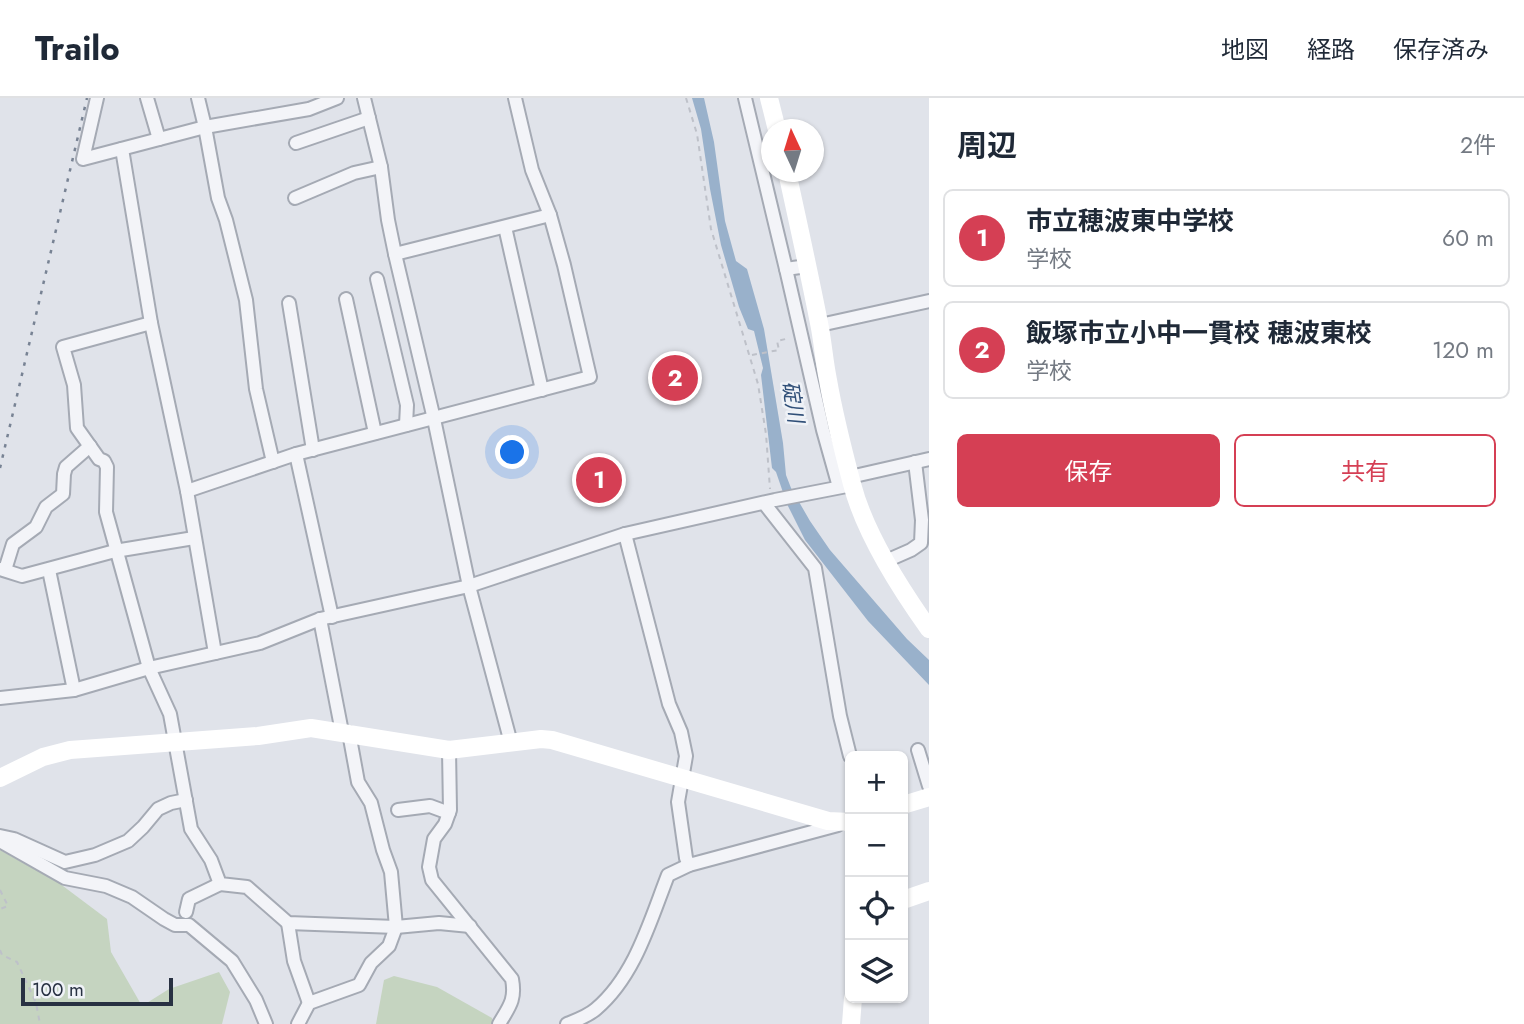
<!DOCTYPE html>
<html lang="ja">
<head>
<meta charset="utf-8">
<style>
	:root { --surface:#fff; --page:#f2f2f3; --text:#1f2937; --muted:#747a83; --line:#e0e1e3; --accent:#d53f54 }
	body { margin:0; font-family:Jost,"Noto Sans JP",sans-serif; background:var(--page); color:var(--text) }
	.controls { position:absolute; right:21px; bottom:21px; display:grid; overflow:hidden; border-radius:10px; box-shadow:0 2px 5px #0004 }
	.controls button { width:63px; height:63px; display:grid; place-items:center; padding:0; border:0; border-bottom:2px solid var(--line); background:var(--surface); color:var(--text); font:35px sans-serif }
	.compass { position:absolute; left:761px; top:21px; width:63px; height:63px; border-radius:50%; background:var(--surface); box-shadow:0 2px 5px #0004; rotate:356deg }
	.scale { position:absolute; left:21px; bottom:18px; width:152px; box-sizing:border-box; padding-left:7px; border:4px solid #283142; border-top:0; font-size:19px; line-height:24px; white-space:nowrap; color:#283142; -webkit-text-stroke:5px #eff2f7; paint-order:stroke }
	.you { position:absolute; left:513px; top:355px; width:24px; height:24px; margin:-18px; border:5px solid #fff; border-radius:50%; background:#1a73e8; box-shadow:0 0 0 10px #1a73e833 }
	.badge { display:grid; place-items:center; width:46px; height:46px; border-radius:50%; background:var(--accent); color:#fff; font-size:23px; font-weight:700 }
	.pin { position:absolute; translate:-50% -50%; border:4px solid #fff; box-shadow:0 2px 7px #0006 }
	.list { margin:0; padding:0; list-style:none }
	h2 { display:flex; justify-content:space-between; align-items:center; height:91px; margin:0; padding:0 28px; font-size:30px }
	h2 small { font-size:23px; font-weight:400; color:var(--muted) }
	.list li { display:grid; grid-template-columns:46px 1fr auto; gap:21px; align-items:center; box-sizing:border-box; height:98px; margin:0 14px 14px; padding:0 14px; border:2px solid var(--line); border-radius:10px }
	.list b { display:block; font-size:26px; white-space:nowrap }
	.list p { margin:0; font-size:23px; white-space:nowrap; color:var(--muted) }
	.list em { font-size:23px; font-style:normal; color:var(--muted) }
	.actions { display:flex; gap:14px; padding:21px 28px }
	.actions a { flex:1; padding:16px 0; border:2px solid var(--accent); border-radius:10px; text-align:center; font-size:24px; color:var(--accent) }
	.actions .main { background:var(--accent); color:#fff }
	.icon { flex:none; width:38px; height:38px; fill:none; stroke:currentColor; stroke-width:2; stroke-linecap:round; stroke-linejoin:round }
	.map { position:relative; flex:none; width:929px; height:926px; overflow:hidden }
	header { display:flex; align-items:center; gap:42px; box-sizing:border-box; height:98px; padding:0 35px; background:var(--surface); border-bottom:2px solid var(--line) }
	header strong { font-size:33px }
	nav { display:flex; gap:38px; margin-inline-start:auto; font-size:24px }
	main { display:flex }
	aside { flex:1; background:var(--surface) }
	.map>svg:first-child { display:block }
	.green { fill:#c5d4c0 }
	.water { fill:#99b1cb }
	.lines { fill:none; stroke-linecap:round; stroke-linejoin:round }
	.street-casing { stroke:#a5aab4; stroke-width:16 }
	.path { stroke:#bec1c9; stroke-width:2; stroke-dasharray:5 5; stroke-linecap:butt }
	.street { stroke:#f3f4f8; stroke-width:12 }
	.secondary { stroke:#fff; stroke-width:18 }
	.rail { stroke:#788394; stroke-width:2.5; stroke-dasharray:3.5 7; stroke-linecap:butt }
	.labels { text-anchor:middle; stroke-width:5; stroke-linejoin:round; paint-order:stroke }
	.water-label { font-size:21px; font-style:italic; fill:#304f78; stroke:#eff2f7 }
</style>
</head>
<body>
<header>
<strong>Trailo</strong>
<nav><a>地図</a><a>経路</a><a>保存済み</a></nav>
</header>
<main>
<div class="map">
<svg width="929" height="926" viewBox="0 0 929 926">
	<rect width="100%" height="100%" fill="#e0e3ea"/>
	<g class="green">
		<polygon points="0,752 59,785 107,821 111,854 142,908 169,891 219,874 230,894 222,926 0,926"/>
		<polygon points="394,878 437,889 492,920 494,926 376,926 384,882"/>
	</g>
	<polygon class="water" points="692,0 704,0 714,44 725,123 736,163 747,171 764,231 783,345 786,377 791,390 810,423 830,452 907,541 929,562 929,587 868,523 805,442 787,406 776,374 772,370 761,277 763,270 754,233 748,231 739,209 721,147 710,91 701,31"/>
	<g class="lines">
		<g class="street-casing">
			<g id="street">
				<polyline points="97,0 83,61 205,29 309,11 337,0"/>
				<polyline points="147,0 159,41"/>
				<polyline points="198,0 205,29 218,100 226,122 246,202 256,291 273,364"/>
				<polyline points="364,0 381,69 388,122 395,156 434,321 469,488 511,645"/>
				<polyline points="745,0 786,171 807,168"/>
				<polyline points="296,45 369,20"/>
				<polyline points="122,51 151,225 187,393 215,555"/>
				<polyline points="295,100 354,75 381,69"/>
				<polyline points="505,129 542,292"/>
				<polyline points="395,156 550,117 532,72 515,0"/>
				<polyline points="786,171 823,332 839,389"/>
				<polyline points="377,181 407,307 406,327"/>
				<polyline points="346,201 375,335"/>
				<polyline points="289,205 313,352"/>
				<polyline points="151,225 63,249 74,287 77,330 99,361 104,363 107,369 106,414 149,570 170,616 191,731 211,762 220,786 247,789 288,825 396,829 439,825 470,828"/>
				<polyline points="820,227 929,203"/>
				<polyline points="296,356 332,519"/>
				<polyline points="850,379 929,361"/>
				<polyline points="187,393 296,356 590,279 564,167 550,117"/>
				<polyline points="764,405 815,470 840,618 850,658"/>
				<polyline points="625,436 669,606 681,634 686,658 678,704 686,760 689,767"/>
				<polyline points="886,463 911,452 921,445 922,422 915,364"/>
				<polyline points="0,471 22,478 115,453 194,440"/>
				<polyline points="5,472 13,446 36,429 46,409 63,396 64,376 66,369 90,348"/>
				<polyline points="49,472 74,592"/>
				<polyline points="320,521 342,634"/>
				<polyline points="0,600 74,592 149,570 260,545 320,521 469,488 625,436 775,402 852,387"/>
				<path d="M 449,652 L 450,712 L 445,726 L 434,741 L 429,769 L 432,782 L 512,881 C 516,902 509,909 499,926"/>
				<polyline points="918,652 929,688"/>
				<polyline points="398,712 430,708 449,715"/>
				<polyline points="0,738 14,741 65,764 95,757 128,743 143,729 158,711 171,705 186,702"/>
				<polyline points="0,743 65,780 106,788 132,799 164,821 175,827 189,827 232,863 256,902 266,926"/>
				<polyline points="186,814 189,801 220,786"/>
				<polyline points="288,825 294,863 309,905"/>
				<polyline points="298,926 309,905 359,887 371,865 389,848 396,829 391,774 383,752 371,705 358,684 349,635"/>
				<path d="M 567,926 C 577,922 588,918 596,911 C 635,878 650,823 668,777 L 689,767 L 838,727"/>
			</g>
		</g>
		<g class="path">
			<polyline points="686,0 697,36 711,131 758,286 766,336 770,391"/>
			<polyline points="752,257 779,252 777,243 790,240"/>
			<polyline points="0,792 8,808 0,811"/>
			<polyline points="0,852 2,857 17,864 36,905 40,926"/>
		</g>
		<use href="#street" class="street"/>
		<g class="secondary">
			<polyline points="769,0 777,32"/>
			<path d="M 787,74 C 798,124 809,174 819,225 C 823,244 824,263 828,282 C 834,317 843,352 852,386 C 865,436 899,489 929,531"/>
			<polyline points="0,680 43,659 70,652 258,638 311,630 449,652 541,641 552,642 828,723 850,724"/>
			<polyline points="903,707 929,699"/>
			<polyline points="903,802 929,793"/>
			<polyline points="851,926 853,900"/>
		</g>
		<polyline class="rail" points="0,370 87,0"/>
	</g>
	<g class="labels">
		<g class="water-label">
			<text transform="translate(793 304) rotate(81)" y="7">碇川</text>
		</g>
	</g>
</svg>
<div class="controls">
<button>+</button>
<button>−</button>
<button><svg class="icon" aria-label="locate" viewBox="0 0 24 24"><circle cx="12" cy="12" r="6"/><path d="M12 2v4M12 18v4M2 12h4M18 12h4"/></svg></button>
<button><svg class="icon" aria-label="layers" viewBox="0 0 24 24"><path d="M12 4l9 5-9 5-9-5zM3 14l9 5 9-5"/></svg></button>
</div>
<svg class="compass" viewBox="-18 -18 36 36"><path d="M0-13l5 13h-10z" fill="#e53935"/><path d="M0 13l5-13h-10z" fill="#747a83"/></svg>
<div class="scale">100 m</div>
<div class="you"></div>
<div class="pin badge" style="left:599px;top:382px">1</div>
<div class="pin badge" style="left:675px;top:280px">2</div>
</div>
<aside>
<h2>周辺<small>2件</small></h2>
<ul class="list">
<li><span class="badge">1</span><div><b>市立穂波東中学校</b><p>学校</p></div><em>60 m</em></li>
<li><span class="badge">2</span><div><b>飯塚市立小中一貫校 穂波東校</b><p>学校</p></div><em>120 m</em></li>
</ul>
<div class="actions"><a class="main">保存</a><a>共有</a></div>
</aside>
</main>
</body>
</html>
